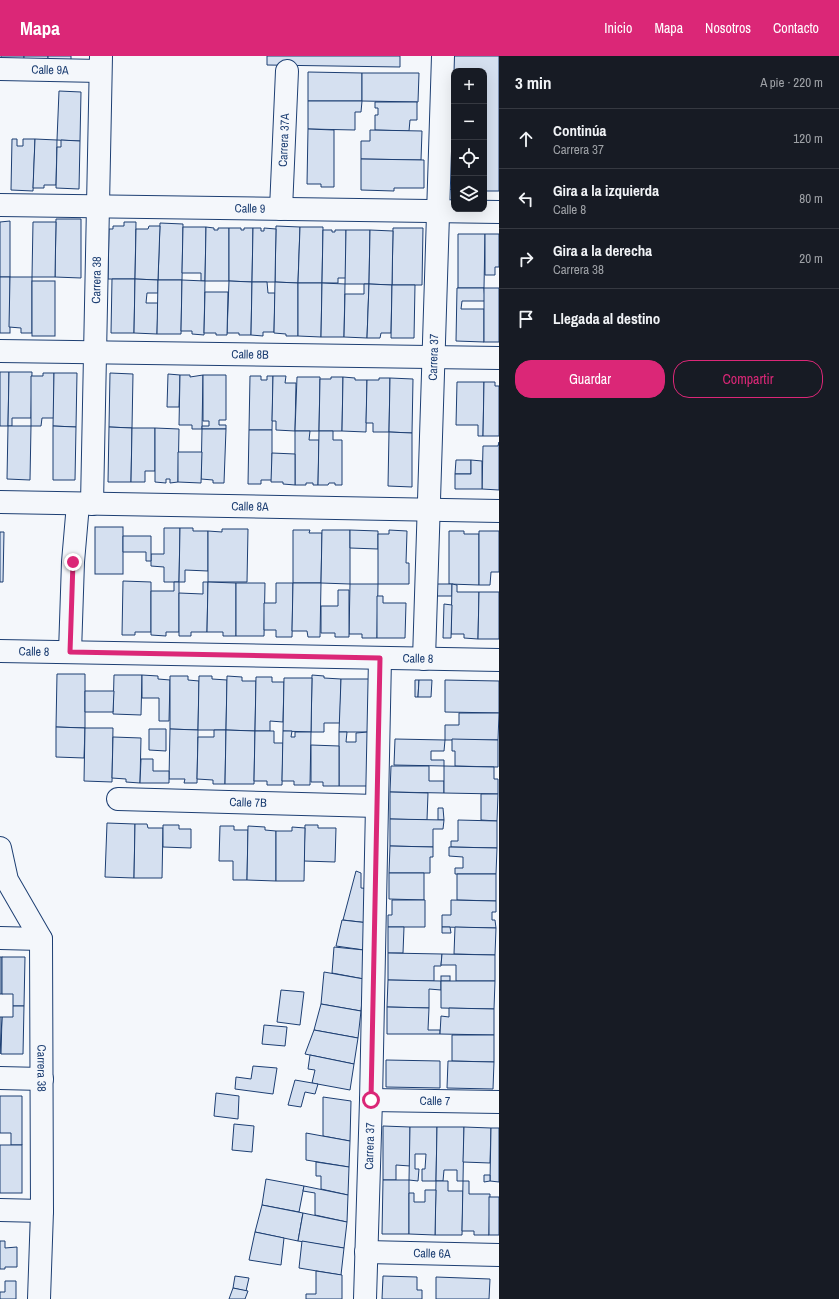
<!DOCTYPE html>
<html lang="es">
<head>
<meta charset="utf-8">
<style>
	:root { --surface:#171b24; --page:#242831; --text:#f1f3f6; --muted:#9ea1a6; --line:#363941; --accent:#db2777 }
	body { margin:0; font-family:"Archivo Narrow",sans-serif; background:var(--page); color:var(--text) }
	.controls { position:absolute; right:12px; top:12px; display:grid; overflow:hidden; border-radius:8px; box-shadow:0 4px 16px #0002 }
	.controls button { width:36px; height:36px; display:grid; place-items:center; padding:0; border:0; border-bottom:1px solid var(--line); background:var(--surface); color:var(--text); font:20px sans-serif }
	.stop { position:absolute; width:12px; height:12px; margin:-9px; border:3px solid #db2777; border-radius:50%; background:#fff }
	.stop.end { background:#db2777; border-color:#fff; box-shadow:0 1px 4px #0008 }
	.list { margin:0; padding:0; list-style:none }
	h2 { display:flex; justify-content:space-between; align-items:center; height:52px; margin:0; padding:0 16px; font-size:17px }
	h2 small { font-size:13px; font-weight:400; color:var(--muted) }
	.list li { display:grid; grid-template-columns:26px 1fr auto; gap:12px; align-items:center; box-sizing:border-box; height:60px; padding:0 16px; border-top:1px solid var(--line) }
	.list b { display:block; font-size:15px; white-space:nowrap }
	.list p { margin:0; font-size:13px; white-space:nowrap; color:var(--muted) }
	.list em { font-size:13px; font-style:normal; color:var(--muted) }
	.actions { display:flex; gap:8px; padding:12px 16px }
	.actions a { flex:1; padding:9px 0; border:1px solid var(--accent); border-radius:16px; text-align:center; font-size:14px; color:var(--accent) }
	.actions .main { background:var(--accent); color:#fff }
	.icon { flex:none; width:22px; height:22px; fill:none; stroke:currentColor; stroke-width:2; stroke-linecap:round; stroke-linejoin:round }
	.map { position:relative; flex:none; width:499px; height:1243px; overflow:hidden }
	header { display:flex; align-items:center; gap:24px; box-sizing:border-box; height:56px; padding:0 20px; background:var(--accent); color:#fff }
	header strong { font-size:19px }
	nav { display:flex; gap:22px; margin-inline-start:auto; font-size:14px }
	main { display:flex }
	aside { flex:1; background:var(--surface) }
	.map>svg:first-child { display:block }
	.building { fill:#d5e0f0; stroke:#1d3f73 }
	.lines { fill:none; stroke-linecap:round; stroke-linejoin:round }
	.minor-casing { stroke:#1d3f73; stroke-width:24 }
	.minor { stroke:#f4f7fb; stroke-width:22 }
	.route { stroke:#db2777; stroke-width:5 }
	.labels { text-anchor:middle; stroke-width:3; stroke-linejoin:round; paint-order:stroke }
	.street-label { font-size:12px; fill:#1d3f73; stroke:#f4f7fb }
</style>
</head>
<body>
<header>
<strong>Mapa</strong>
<nav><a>Inicio</a><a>Mapa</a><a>Nosotros</a><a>Contacto</a></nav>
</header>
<main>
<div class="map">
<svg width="499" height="1243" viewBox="0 0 499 1243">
	<rect width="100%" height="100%" fill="#f4f7fb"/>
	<g class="building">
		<polygon points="1,0 24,0 24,3 1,2"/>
		<rect x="24" y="0" width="24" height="3"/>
		<polygon points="48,0 71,0 71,4 48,3"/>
		<polygon points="267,0 400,0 400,11 267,9"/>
		<polygon points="453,0 499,0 499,135 484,135 484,15 454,15 454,134 447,133"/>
		<polygon points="308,16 362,17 362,45 308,45"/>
		<polygon points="362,17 419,17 418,46 362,45"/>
		<polygon points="59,35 81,36 80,85 57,84"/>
		<polygon points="308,45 362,45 361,56 355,56 355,74 308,73"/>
		<polygon points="375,46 417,46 417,64 410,64 409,75 375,74 375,59 378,59 378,52 375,52"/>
		<polygon points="308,73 334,74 334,131 321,131 321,128 307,128"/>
		<polygon points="370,74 422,75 421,104 361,103 361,85 370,85"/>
		<polygon points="12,83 17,83 17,90 23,90 23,83 35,83 33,135 11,134"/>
		<polygon points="35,83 57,84 56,129 44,129 44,132 33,132"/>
		<polygon points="61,84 80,85 79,133 56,132 57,91 61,91"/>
		<polygon points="361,103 424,104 424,132 394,132 394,135 361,134"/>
		<polygon points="56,163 81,163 81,222 55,221"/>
		<polygon points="10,165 10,221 0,221 0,166"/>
		<polygon points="33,166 56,166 55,221 32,221"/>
		<polygon points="124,166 136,166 135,223 108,223 109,173 113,173 113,170 124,170"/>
		<polygon points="160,167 183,168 182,224 158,224"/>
		<polygon points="149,170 160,170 158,224 135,223 136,173 148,173"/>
		<polygon points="276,170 300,171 298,227 275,226"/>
		<polygon points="183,171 206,171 205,225 201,225 201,217 182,217"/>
		<polygon points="206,171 214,172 214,174 218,174 218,172 229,172 229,225 205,225"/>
		<polygon points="300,171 323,171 322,227 298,227"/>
		<polygon points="229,172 241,172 241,174 244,174 244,172 253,172 252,226 229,225"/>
		<polygon points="253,172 261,172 261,175 264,175 264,172 276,173 275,226 252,226"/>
		<polygon points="393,172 423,172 422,229 392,229"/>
		<polygon points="323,174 332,174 332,176 335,176 335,174 346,174 346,222 338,222 338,227 322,227"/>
		<polygon points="346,174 370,174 369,228 345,228"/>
		<polygon points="370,174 393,175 392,229 369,228"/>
		<polygon points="458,178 485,178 484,232 458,232"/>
		<polygon points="485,178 499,178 499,211 495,211 495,219 485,219"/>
		<rect x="0" y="221" width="10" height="56"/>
		<polygon points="10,221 32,221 32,277 21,277 21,272 9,271"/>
		<polygon points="112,223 135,223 134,277 111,277"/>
		<polygon points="135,223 158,224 158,237 147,237 146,247 158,247 157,278 134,277"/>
		<polygon points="158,224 182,224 181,278 157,278"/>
		<polygon points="182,224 205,225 204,279 192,278 192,275 181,275"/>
		<rect x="32" y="225" width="23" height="55"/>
		<polygon points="229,225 252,226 251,279 239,279 239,277 227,277"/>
		<polygon points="252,226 267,226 268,237 275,237 274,276 263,276 263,280 251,279"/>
		<polygon points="275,226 298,227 298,280 286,280 286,278 274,277"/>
		<polygon points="298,227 322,227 321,281 298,280"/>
		<polygon points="322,227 345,228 344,281 321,281"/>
		<polygon points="364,228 369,228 367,282 344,281 345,238 364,238"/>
		<polygon points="369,228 392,229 391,277 381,277 380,282 367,282"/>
		<polygon points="392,229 415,229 414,282 391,282"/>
		<polygon points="457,232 484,232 485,245 462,245 461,253 484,253 484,286 456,285"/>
		<rect x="484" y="232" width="15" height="54"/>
		<polygon points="205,236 228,236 227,279 216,279 216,277 204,277"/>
		<polygon points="0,316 9,316 8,370 0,370"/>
		<polygon points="9,316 32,316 31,362 12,362 12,370 8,370"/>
		<polygon points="43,317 54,317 54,362 42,362 41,370 31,370 31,320 43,320"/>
		<polygon points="54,317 77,317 76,371 53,370"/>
		<polygon points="110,317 133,318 132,372 109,371"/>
		<polygon points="168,318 180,319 179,351 167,351"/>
		<polygon points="180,319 190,319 190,321 203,319 202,373 192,373 192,369 179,369"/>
		<polygon points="203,319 226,319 226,364 219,364 219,369 226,369 226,373 202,373 202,370 209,370 209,365 203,365"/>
		<polygon points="250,320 261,320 261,324 267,324 267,320 273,320 272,374 249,374"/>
		<polygon points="273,320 286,320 285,327 296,327 295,375 276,374 276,365 272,365"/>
		<polygon points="297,321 320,321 319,375 295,375"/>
		<polygon points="331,321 343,321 342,375 319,375 320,323 331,323"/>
		<polygon points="343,321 355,322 355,324 367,324 366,376 342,375"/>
		<polygon points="379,322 390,322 389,376 373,376 373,367 366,367 367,324 379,324"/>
		<polygon points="390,322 413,323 412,377 389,376"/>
		<polygon points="457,326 484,326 483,380 478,380 478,369 456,369"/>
		<polygon points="484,326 495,326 495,330 499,330 499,380 483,380"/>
		<polygon points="8,370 31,370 30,424 7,423"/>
		<polygon points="53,370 76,371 75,424 53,424"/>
		<polygon points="109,371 132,372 131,426 108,426"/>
		<polygon points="132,372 155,372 155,415 145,415 145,426 131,426"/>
		<polygon points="155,372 179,373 178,426 170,427 170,423 166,423 166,427 155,426"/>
		<polygon points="202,373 226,373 224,427 213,427 213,424 201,423"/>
		<polygon points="249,374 272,374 272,424 261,424 261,428 248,428"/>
		<polygon points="295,375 310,375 309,384 319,384 318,429 313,429 313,427 306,427 306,429 295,429"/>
		<polygon points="319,375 333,375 333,384 342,384 342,429 335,429 335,427 329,427 328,429 318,429"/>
		<polygon points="389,376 412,377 412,431 388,430"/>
		<polygon points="499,386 499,434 482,433 483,390 498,390"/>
		<polygon points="178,396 202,396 201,427 178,426"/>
		<polygon points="272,397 295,398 295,429 283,428 283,426 271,426"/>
		<polygon points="456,404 471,404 471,418 455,418"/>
		<polygon points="471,404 482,405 482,433 455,433 455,418 471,418"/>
		<rect x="95" y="471" width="28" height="47"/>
		<polygon points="164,472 180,472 179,526 164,526 164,511 151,510 151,498 164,498"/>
		<polygon points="180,472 193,472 193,475 208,475 208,515 185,514 185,526 179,526"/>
		<polygon points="222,473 248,473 247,526 208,526 208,475 222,476"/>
		<polygon points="293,474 310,474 309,477 322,477 321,527 293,527"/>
		<polygon points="322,474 350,474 350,528 321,527"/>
		<polygon points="350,474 378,475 378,493 350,492"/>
		<polygon points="389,474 407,475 406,507 409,507 409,528 378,528 378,478 389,478"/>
		<polygon points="449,475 464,475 464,478 479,478 479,529 449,528"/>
		<polygon points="479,475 499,475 499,516 491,516 490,529 479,529"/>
		<polygon points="0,476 4,476 3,526 0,526"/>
		<polygon points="123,480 151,480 151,505 146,505 146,496 123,496"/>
		<polygon points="123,525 151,526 151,576 135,576 135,579 122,579"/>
		<polygon points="174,526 179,526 179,576 166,576 166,580 151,579 151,535 174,535"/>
		<polygon points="203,526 208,526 207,576 191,576 191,580 179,580 179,537 203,538"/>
		<polygon points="208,526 236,527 236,580 223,580 223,576 207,576"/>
		<polygon points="236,527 265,527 264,580 236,580"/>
		<polygon points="276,527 293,527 292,581 276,581 276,574 264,574 264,547 276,547"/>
		<polygon points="293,527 321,527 320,581 308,581 307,575 292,575"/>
		<polygon points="350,528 378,528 377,582 362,582 362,578 349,578"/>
		<rect x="437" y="528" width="15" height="12"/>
		<polygon points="452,528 457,529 457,536 479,536 478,583 464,582 464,578 451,578"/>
		<polygon points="338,534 349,534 349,581 335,581 335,577 321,577 321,550 338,550"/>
		<polygon points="479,536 499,536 499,583 478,583"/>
		<polygon points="377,540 383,540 383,547 406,547 405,582 377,582"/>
		<polygon points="444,548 452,549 451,582 443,582"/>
		<polygon points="57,618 85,618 85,672 56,671"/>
		<polygon points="114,619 142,619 141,659 113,658"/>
		<polygon points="142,619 158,620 158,623 170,624 169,665 159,665 159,642 142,642"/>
		<polygon points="312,619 324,620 324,622 341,623 340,667 324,667 324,676 311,676"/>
		<polygon points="170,620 188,620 188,624 199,625 198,674 170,673"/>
		<polygon points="199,620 212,620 212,623 227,624 226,674 198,674"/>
		<polygon points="227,620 242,621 242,625 256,625 255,675 226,674"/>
		<polygon points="256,621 272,621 272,626 284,626 283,666 270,665 270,675 255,675"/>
		<polygon points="284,622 312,622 311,676 283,675"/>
		<polygon points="341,623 369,623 368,676 339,676"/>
		<polygon points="415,624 419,624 418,641 415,641"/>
		<polygon points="419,624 432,624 431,641 418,641"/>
		<polygon points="445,624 499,625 499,657 445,656"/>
		<polygon points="85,635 114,635 113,656 85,656"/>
		<polygon points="459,657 499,657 498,684 445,684 445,669 459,669"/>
		<polygon points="56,671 85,672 84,702 56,701"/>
		<polygon points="85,672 113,672 112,726 84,725"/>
		<polygon points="149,673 166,673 166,695 149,694"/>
		<polygon points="170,673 198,674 197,727 184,727 185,723 169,723"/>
		<polygon points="214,674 226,674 225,728 213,728 213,724 197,723 198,681 214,681"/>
		<polygon points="226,674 255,675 254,728 225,728"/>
		<polygon points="255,675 274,675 274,687 283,687 282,729 267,729 267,725 254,725"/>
		<polygon points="283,675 292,675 291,681 295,681 295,676 311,676 310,729 294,729 294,725 282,725"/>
		<polygon points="339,676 347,676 346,686 356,686 356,677 368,676 367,730 339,730"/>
		<polygon points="113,681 141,682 140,727 126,726 126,723 112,722"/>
		<polygon points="395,683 445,684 444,695 431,695 431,704 444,704 444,710 394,709"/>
		<polygon points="452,683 498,684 498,711 455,710 455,695 452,695"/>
		<polygon points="311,689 339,690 339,730 323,730 323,726 311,726"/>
		<polygon points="141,703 153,703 153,715 169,715 169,727 140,727"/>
		<polygon points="391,710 429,710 429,725 444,725 444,737 390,736"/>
		<polygon points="444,710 494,711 494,723 498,723 498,738 444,737"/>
		<polygon points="390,736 428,737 427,764 390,763"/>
		<polygon points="481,738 498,738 497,765 481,764"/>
		<polygon points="438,752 443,752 444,764 438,764"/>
		<polygon points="390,763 444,764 443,773 433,773 433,791 390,790"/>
		<polygon points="458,764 497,765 497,792 451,791 451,785 458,785"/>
		<polygon points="107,767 135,768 134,822 105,821"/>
		<polygon points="135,768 147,768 148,772 163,772 162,822 134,822"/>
		<polygon points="163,769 179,769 179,773 191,773 191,792 163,791"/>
		<polygon points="305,769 318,769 318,772 336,772 335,806 304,805"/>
		<polygon points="220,770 234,770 234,774 248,774 247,824 233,824 233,805 219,805"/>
		<polygon points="248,770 265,771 265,774 276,775 276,825 247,824"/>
		<polygon points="292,771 305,772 304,825 276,825 276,775 292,775"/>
		<polygon points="390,790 433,791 433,801 430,801 430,817 389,817"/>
		<polygon points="449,791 497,792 496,818 455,818 455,812 463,812 463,801 449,800"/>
		<polygon points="356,815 361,817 361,832 372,833 369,867 343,864"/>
		<polygon points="389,817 424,817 424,844 389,843"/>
		<polygon points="457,818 496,818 496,845 457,844"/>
		<polygon points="392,844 425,844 425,871 388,871 388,859 392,859"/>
		<polygon points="451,844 496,845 496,856 492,856 492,864 495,864 496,872 442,871 442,859 451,859"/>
		<polygon points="342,864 369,867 364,894 336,890"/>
		<polygon points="388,871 404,871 403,897 388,897"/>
		<polygon points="442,871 450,871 451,877 442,877"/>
		<polygon points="455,871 496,872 495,899 454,898"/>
		<polygon points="334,891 364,894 364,923 332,917"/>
		<polygon points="388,897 442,898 441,910 434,910 434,925 388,924"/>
		<polygon points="442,898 495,899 495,925 456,925 456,909 441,909"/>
		<rect x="0" y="901" width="2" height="37"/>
		<polygon points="2,901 25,901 24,950 13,950 13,938 2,938"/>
		<polygon points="324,916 364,923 361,955 321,948"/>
		<rect x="441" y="920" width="9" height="5"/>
		<polygon points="388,924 441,925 441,934 429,933 429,952 387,951"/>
		<polygon points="441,925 495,925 494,953 441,952"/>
		<polygon points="281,934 304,936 300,969 277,966"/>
		<polygon points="321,948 361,955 358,982 314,974"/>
		<polygon points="13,950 24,950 23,998 1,998 2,961 13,961"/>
		<polygon points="387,951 429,952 428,974 440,974 440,978 387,978"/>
		<polygon points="449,952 494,953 494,979 440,978 441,960 449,961"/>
		<polygon points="0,961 2,961 0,998"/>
		<polygon points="264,969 287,971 285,990 262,988"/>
		<polygon points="314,974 358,982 354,1008 305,998"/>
		<polygon points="452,979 494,979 494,1006 452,1005"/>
		<polygon points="310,999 354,1008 350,1034 312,1027 315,1014 308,1013"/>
		<polygon points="386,1004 440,1005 440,1032 386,1031"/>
		<polygon points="448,1005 494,1006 493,1033 447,1032"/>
		<polygon points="253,1010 277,1012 273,1038 235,1033 236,1021 251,1023"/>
		<polygon points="295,1024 318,1028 315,1038 305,1036 301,1051 288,1049"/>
		<polygon points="216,1037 239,1040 238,1063 214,1060"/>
		<polygon points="0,1040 22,1040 22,1089 11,1089 11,1077 0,1077"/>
		<polygon points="323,1041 351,1045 350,1085 323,1080"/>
		<polygon points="234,1068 254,1070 252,1096 232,1094"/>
		<polygon points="383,1070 410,1071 410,1110 396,1109 396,1124 383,1124"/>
		<polygon points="410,1071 437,1071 436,1125 422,1125 422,1113 425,1113 426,1098 415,1098 415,1113 419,1113 418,1125 409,1124"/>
		<polygon points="437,1071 464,1071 463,1125 457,1125 457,1114 444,1114 443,1125 436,1125"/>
		<polygon points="464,1071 491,1072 490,1107 463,1106"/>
		<polygon points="491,1072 499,1072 499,1126 490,1125"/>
		<polygon points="306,1077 350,1085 349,1111 306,1104"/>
		<rect x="0" y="1089" width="22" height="48"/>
		<polygon points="316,1106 349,1111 348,1139 321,1133 321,1120 316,1120"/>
		<polygon points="484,1119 490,1119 490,1125 484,1126"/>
		<polygon points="266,1123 304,1130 299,1156 262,1149"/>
		<polygon points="383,1124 409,1124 409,1178 382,1178"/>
		<polygon points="436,1125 448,1125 448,1135 463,1135 462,1179 435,1179"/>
		<polygon points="463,1125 469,1125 469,1138 490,1138 489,1179 474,1179 474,1175 462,1175"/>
		<polygon points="304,1130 348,1139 347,1166 315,1159 315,1137 303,1135"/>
		<polygon points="425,1134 436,1134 435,1179 409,1178 409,1137 414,1137 414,1146 425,1146"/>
		<rect x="489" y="1141" width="10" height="38"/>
		<polygon points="262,1149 303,1157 298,1185 255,1176"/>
		<polygon points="303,1157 347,1166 344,1192 298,1185"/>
		<polygon points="255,1176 284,1182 281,1209 249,1204"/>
		<polygon points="0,1185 5,1185 5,1192 17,1191 17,1211 5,1211 5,1213 0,1213"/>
		<polygon points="302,1185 344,1192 341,1219 299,1212"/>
		<polygon points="316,1215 342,1219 342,1243 306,1243 306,1238 316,1238"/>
		<polygon points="235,1220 249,1222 246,1235 233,1232"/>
		<polygon points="383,1220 417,1221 417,1234 422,1234 422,1243 382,1243"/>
		<polygon points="436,1221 490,1223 489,1243 436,1243"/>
		<polygon points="5,1225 16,1225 16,1243 0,1243 0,1236 5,1236"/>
		<polygon points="233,1232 248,1235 245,1243 229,1243"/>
	</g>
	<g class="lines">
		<g class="minor-casing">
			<g id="minor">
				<path id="s1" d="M 0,13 L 100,15"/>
				<path id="s2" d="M 0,149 L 499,156"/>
				<path id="s3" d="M 281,153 L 287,15"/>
				<path id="s4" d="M 0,295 L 499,302"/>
				<path id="s5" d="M 0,446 L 499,455"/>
				<path id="s6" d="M 92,448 L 101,0"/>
				<path id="s7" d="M 0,595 L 499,604"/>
				<polyline points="70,596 73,506 78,448"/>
				<path id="s8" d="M 424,603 L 443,0"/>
				<path id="s9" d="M 118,743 L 377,750"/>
				<path id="s10" d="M 0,792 L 7,824 L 41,883 L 42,1155 L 39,1243"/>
				<polyline points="0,882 41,883"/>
				<polyline points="0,1022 42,1023"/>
				<path id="s11" d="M 371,1044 L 499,1046"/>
				<polyline points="0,1154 42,1155"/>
				<path id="s12" d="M 366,1196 L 499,1199"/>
				<path id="s13" d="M 365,1243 L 371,1044 L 380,602"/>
			</g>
		</g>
		<use href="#minor" class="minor"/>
	</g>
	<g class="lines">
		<polyline class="route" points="73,506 70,596 380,602 371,1044"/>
	</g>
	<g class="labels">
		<g class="street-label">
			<text dy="4" stroke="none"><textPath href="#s1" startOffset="50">Calle 9A</textPath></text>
			<text dy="4" stroke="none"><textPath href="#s3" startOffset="69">Carrera 37A</textPath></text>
			<text dy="4" stroke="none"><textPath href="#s2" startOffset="250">Calle 9</textPath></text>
			<text dy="4" stroke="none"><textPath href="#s6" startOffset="224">Carrera 38</textPath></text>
			<text dy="4" stroke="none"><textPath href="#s4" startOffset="250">Calle 8B</textPath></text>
			<text dy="4" stroke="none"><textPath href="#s8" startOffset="302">Carrera 37</textPath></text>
			<text dy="4" stroke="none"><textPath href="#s5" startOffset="250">Calle 8A</textPath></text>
			<text dy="4" stroke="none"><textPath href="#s7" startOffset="34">Calle 8</textPath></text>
			<text dy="4" stroke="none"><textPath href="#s7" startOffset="418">Calle 8</textPath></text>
			<text dy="4" stroke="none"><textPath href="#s9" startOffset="130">Calle 7B</textPath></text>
			<text dy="4" stroke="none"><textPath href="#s10" startOffset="230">Carrera 38</textPath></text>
			<text dy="4" stroke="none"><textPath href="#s11" startOffset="64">Calle 7</textPath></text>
			<text dy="4" stroke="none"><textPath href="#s13" startOffset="153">Carrera 37</textPath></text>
			<text dy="4" stroke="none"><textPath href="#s12" startOffset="66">Calle 6A</textPath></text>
		</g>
	</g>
</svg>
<div class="controls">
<button>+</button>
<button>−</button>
<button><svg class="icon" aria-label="locate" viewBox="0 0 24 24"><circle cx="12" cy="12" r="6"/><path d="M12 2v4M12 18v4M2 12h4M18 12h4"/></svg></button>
<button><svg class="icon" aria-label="layers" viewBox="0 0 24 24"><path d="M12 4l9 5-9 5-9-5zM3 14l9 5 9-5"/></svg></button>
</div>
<div class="stop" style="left:371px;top:1044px"></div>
<div class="stop end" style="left:73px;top:506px"></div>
</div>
<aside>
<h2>3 min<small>A pie · 220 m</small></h2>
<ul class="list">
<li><svg class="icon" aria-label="ahead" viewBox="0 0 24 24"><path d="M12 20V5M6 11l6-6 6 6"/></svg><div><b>Continúa</b><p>Carrera 37</p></div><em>120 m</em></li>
<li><svg class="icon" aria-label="left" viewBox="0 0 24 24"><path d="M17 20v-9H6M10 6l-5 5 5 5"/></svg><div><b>Gira a la izquierda</b><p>Calle 8</p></div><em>80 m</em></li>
<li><svg class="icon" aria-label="right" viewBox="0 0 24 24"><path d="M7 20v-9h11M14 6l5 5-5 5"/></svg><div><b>Gira a la derecha</b><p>Carrera 38</p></div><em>20 m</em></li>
<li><svg class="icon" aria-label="arrive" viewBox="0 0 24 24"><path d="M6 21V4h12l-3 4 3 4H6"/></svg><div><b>Llegada al destino</b></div></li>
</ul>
<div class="actions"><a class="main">Guardar</a><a>Compartir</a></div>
</aside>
</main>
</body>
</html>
